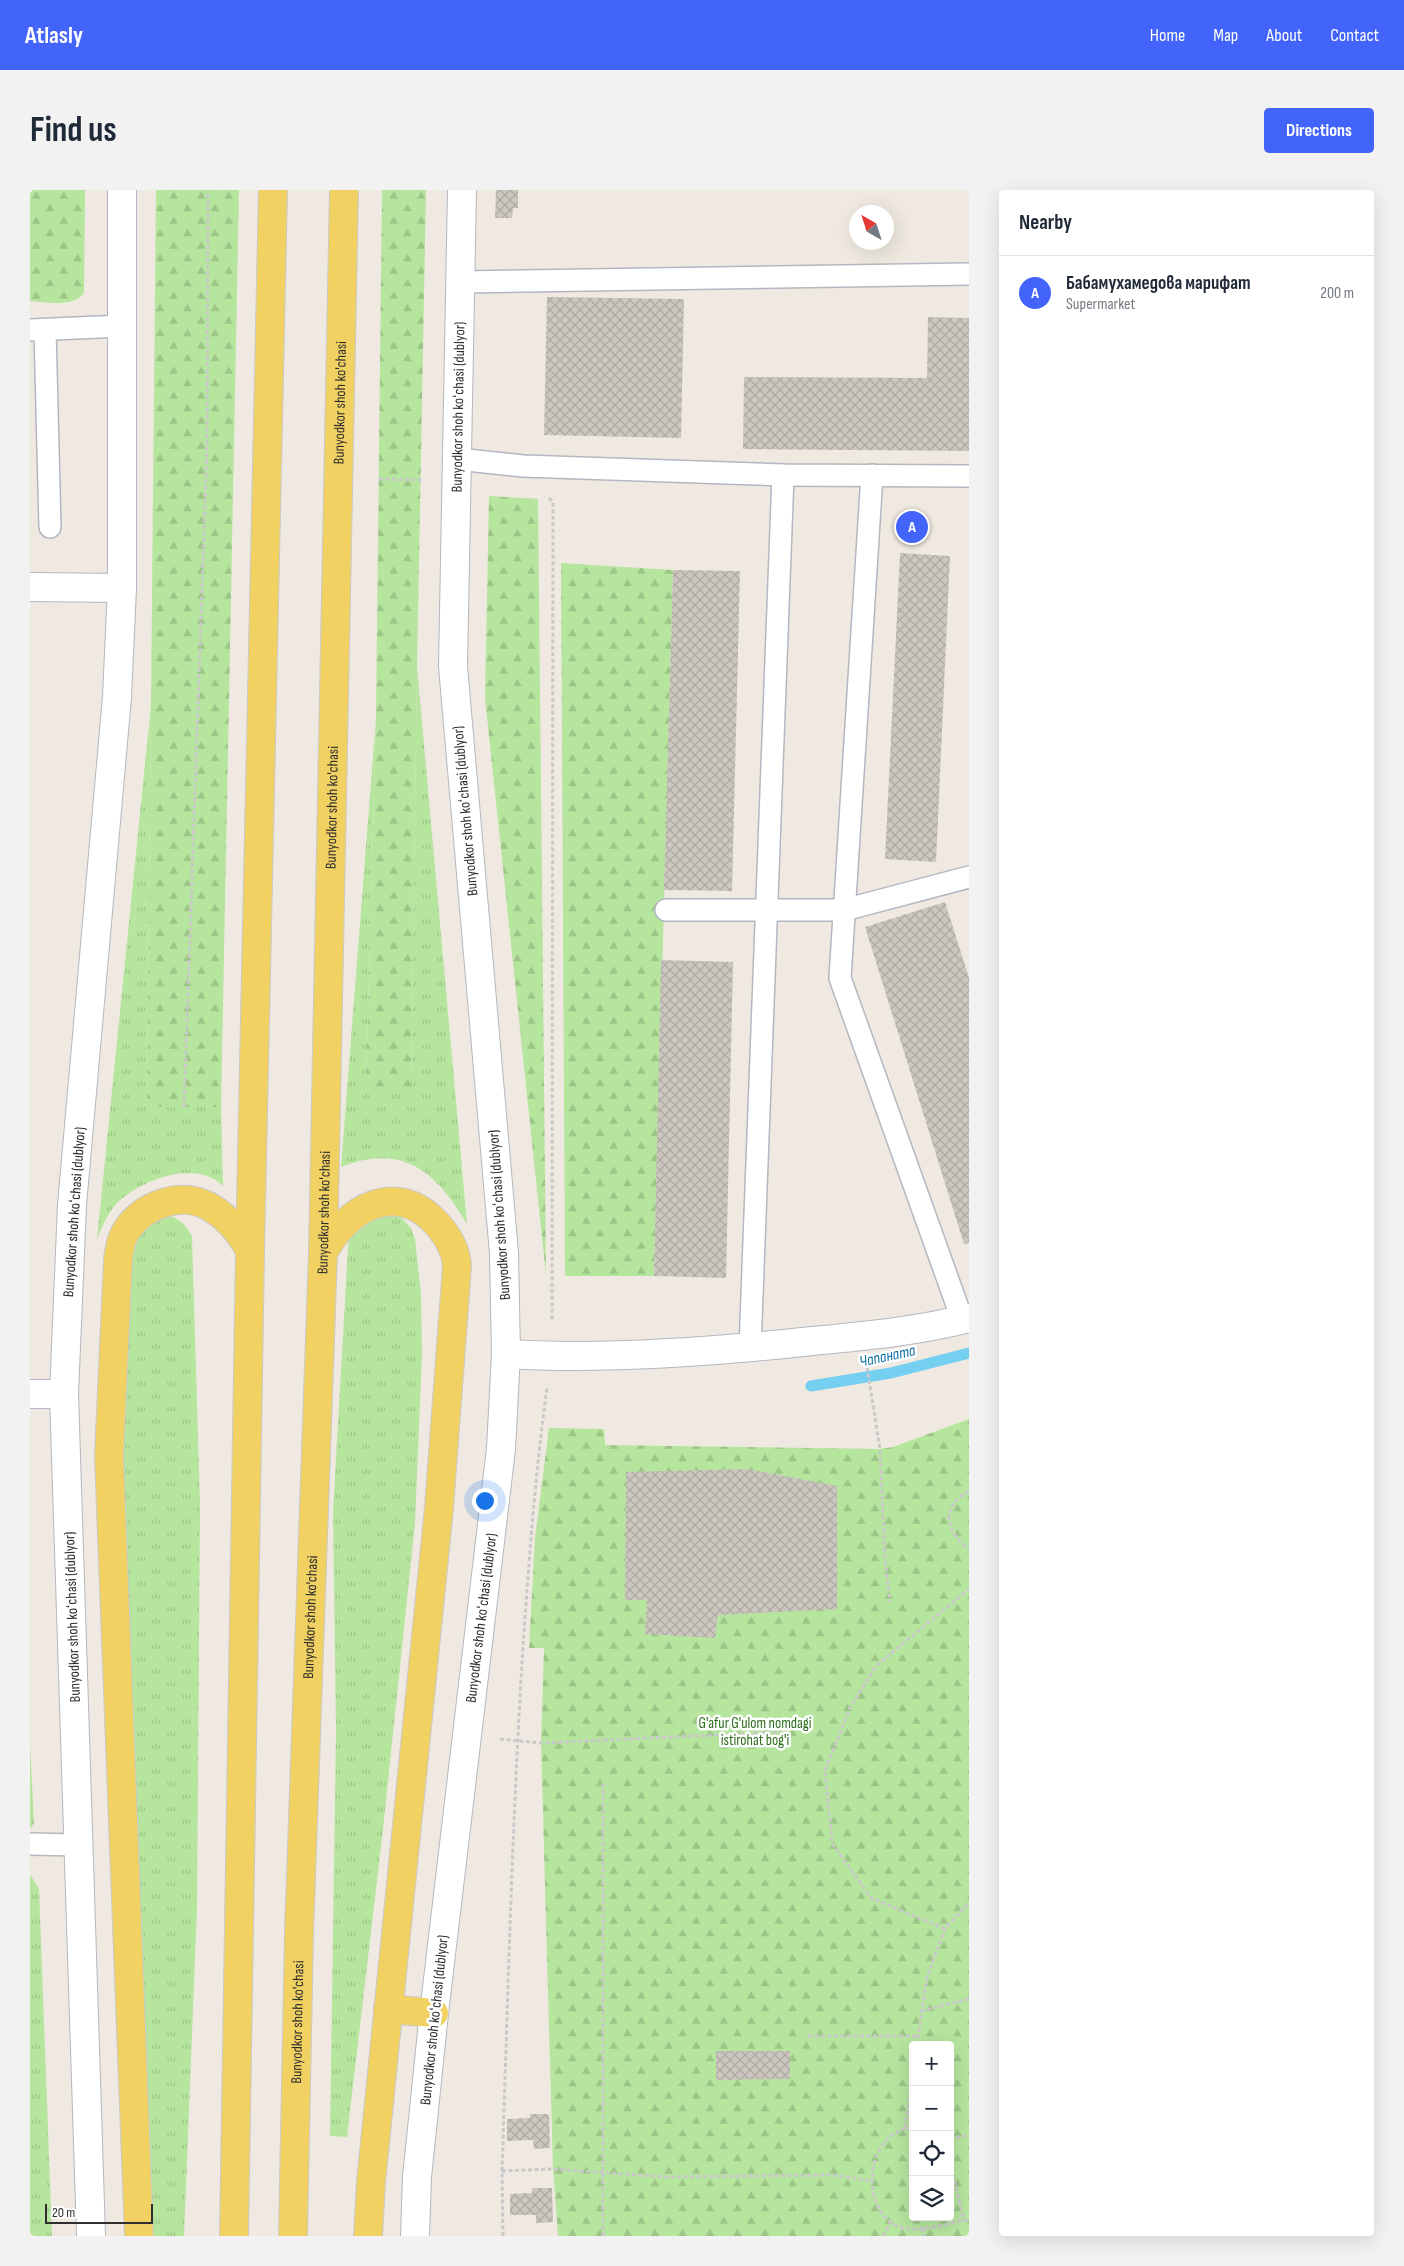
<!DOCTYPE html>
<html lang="en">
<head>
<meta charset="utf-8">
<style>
	:root { --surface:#fff; --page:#f2f2f3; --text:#1f2937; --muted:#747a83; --line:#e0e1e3; --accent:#4264fb }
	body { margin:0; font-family:"Sofia Sans Condensed",sans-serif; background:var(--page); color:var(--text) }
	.controls { position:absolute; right:15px; bottom:15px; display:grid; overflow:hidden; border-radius:5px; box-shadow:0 5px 20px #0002 }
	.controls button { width:45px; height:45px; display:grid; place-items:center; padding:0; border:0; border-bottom:1px solid var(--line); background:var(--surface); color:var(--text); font:25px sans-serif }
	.compass { position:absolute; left:819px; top:15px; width:45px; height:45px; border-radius:50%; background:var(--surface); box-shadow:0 5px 20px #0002; rotate:321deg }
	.scale { position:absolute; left:15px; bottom:12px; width:108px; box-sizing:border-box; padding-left:5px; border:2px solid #2e2e2e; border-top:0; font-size:14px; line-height:18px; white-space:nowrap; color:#2e2e2e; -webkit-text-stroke:4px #fff; paint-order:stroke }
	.you { position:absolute; left:454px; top:1310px; width:18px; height:18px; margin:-12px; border:4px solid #fff; border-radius:50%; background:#1a73e8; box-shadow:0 0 0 8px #1a73e833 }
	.badge { display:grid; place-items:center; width:32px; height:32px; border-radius:50%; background:var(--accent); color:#fff; font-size:16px; font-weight:700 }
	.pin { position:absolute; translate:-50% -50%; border:2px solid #fff; box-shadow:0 1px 5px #0006 }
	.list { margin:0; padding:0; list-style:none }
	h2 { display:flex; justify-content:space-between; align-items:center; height:65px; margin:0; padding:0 20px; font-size:21px }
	h2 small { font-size:16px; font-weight:400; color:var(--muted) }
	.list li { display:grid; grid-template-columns:32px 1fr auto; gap:15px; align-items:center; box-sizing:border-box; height:75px; padding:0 20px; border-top:1px solid var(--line) }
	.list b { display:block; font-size:19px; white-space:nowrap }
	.list p { margin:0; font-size:16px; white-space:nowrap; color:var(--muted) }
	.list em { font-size:16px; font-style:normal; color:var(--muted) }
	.icon { flex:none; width:28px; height:28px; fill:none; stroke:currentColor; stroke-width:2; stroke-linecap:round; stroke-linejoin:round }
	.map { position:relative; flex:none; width:939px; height:2046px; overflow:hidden; border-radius:5px }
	header { display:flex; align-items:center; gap:30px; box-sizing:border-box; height:70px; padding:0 25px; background:var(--accent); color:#fff }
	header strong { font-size:24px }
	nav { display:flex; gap:28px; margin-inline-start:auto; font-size:18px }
	.intro { display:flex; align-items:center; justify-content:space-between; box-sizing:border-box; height:120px; padding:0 30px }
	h1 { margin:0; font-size:35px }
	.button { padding:12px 22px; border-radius:5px; background:var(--accent); color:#fff; font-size:18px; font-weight:700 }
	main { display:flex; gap:30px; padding:0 30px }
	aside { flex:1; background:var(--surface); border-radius:5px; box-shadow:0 5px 20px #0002 }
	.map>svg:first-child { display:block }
	.grass { fill:url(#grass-tufts) }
	.forest { fill:url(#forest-firs); fill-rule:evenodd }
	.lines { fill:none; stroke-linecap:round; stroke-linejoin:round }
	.stream { stroke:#75cff0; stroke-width:11 }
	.building { fill:url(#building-cross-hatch) }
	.lane-casing { stroke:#b4b7c1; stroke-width:24 }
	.street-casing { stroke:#b4b7c1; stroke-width:30 }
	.secondary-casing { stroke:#b4b7c1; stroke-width:30 }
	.primary-casing { stroke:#c9c9c9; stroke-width:30 }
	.path { stroke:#c9c9c9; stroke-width:3; stroke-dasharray:4 2.5; stroke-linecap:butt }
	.lane { stroke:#fff; stroke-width:21 }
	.street { stroke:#fff; stroke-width:28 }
	.secondary { stroke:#fff; stroke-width:28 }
	.primary { stroke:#f2d163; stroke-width:28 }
	.labels { text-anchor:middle; stroke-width:5; stroke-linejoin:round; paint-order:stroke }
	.street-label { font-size:15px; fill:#2e2e2e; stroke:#fff }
	.park-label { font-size:15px; fill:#2c6e1b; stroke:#fff }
	.water-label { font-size:16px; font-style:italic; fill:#0d6fa3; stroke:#fff }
</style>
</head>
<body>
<header>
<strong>Atlasly</strong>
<nav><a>Home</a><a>Map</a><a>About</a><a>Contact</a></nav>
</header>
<div class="intro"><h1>Find us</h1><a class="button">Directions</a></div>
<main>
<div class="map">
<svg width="939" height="2046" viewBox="0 0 939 2046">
	<defs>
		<pattern id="grass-tufts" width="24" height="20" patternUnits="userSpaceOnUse" patternTransform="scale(1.25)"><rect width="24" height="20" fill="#b6e59e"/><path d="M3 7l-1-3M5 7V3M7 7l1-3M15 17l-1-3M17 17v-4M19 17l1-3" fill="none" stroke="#9dc588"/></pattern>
		<pattern id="forest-firs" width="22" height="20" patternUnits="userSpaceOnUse" patternTransform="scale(1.25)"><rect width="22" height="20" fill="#b6e59e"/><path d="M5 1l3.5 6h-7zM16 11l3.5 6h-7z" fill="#9dc588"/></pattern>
		<pattern id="building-cross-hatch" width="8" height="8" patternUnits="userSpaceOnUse" patternTransform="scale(1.25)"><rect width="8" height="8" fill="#cbc7bf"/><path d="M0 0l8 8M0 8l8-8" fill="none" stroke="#afaba4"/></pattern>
	</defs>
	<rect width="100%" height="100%" fill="#efe9e1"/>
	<g class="grass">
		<path d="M 387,477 L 437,1034 C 405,981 374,953 311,977 L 346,528 L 336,894 L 342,897 L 381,897 Z"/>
		<path d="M 121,515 L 117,916 L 191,917 L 193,996 C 166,969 113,989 88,1012 C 78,1022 73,1035 67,1049 Z"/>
		<polygon points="366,1022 381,1038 385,1049 391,1104 392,1164 385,1333 353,1639 317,1947 300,1946 306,1540 303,1321 319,1040 325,1031"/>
		<path d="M 133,1025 C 148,1026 155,1034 162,1046 L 170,1314 L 167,1719 L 154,2046 L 122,2046 L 88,1317 L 102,1046 Z"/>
		<polygon points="0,1553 4,1634 0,1638"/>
		<polygon points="0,1684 9,1699 22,2046 0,2046"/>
	</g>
	<g class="forest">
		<path d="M 0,0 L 55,0 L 54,103 C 42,118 17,112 0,111 Z"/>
		<polygon points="126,0 209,0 191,917 117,917"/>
		<polygon points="352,0 396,0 387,477 381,898 342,897 336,894 346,528"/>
		<polygon points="459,306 508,309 516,1085 455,508"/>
		<polygon points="531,373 643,380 624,1086 535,1086"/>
		<path d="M 939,1229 L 939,2046 L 528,2046 L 523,1979 L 511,1553 L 514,1458 L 499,1458 L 505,1348 L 519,1238 L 574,1239 L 575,1255 L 850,1259 L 863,1257 ZM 883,1855 L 920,1855 L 920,2027 L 883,2027 Z"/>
	</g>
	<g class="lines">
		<polyline class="stream" points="781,1196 861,1183 939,1163"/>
	</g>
	<g class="building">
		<polygon points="466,0 488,0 488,18 483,18 482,28 465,28"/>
		<polygon points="517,107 654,109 651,248 514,245"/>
		<polygon points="898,127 939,128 939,261 713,259 714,187 897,188"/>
		<polygon points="870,363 920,366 906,672 855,669"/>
		<polygon points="643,380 710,381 702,701 634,700"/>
		<polygon points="915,712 939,788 939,1053 934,1054 835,737"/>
		<polygon points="631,770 703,772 696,1088 624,1086"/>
		<polygon points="717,1279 807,1296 807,1419 688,1425 685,1448 615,1444 617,1410 595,1410 596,1282"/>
		<polygon points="686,1861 760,1861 760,1889 686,1890"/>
		<polygon points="500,1924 519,1924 520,1958 504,1959 503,1950 477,1951 477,1929 500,1928"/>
		<polygon points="502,1998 522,1998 523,2032 506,2033 506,2025 480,2025 480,2004 502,2003"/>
	</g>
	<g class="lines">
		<g class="lane-casing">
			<g id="lane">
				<polyline points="430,92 939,84"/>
				<polyline points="0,140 92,136"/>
				<polyline points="15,140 20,337"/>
				<polyline points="427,269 493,276 753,285 939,286"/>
				<polyline points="842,285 810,788 932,1129"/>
				<polyline points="636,720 814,720 939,687"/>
				<polyline points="720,1158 753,285"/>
				<polyline points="0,1654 49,1655"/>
			</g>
		</g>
		<g class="street-casing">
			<g id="street">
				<polyline points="0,397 92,398"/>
				<path d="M 476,1164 C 576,1170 682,1162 782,1151 C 834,1146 888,1141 939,1128"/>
				<polyline points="0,1204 34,1204"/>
			</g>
		</g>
		<g class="secondary-casing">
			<g id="secondary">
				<polyline points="61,2046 34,1204 42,1015 87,507 92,398 92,0"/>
				<polyline points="385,2046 387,1987 404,1823 471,1259 476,1164 474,1063 423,476 432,0"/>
			</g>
		</g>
		<g class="primary-casing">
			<g id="primary">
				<path d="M 293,1063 C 317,1017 368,989 408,1035 C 419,1048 426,1060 427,1076 L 409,1318 L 341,1992 L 338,2046"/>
				<polyline points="358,1819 404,1823"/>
				<path d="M 109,2046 L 79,1266 L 88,1070 C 89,1060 91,1049 96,1041 C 113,1015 150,1001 178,1016 C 197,1026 209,1042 220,1060"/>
				<polyline points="204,2046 220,1060 243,0"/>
				<path id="s1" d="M 263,2046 L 269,1743 L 293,1063 L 314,0"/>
			</g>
		</g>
		<g class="path">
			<polyline points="349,289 391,290"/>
			<polyline points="519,308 523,312 522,1132"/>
			<polyline points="154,917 177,255 178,0"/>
			<polyline points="837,1177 850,1259 855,1371 860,1412"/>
			<path d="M 939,1301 C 911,1316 914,1341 939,1359"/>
			<polyline points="470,1549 511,1553 751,1542"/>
			<polyline points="915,1739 841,1708 802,1653 795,1580 820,1518 846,1476 939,1399"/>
			<polyline points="891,1821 939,1809"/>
			<polyline points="778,1846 888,1846"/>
			<polyline points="887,1855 897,1787 915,1739 939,1712"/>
			<polyline points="883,1882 875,1938 883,1940"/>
			<path d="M 875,1938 C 865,1943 857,1947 851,1957 C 836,1981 839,2026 870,2037 C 891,2044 918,2032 939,2030"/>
			<polyline points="920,1949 939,1945"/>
			<polyline points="920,1972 934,2031"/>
			<polyline points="472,1981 523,1979 637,1987 802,1985 843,1991"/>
			<polyline points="893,2038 894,2046"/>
			<path d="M 473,2046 L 472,1981 C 478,1806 482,1632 493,1457 C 499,1371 505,1284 517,1198"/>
			<polyline points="573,2046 573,1594"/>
			<polyline points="853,2046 861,2032"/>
		</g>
		<use href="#lane" class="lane"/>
		<use href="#street" class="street"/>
		<use href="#secondary" class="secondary"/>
		<use href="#primary" class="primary"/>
	</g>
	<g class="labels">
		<g class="street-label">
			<text dy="5" stroke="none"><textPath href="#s1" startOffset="1834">Bunyodkor shoh ko'chasi</textPath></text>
			<text transform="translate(428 217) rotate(-89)" y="5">Bunyodkor shoh koʻchasi (dublyor)</text>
			<text dy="5" stroke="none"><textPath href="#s1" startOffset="1429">Bunyodkor shoh ko'chasi</textPath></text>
			<text transform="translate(435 621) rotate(-95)" y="5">Bunyodkor shoh koʻchasi (dublyor)</text>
			<text transform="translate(44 1022) rotate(-86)" y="5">Bunyodkor shoh koʻchasi (dublyor)</text>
			<text dy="5" stroke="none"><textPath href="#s1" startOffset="1024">Bunyodkor shoh ko'chasi</textPath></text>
			<text transform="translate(469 1025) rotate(-94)" y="5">Bunyodkor shoh koʻchasi (dublyor)</text>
			<text transform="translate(42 1427) rotate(-92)" y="5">Bunyodkor shoh koʻchasi (dublyor)</text>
			<text dy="5" stroke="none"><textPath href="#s1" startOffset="619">Bunyodkor shoh ko'chasi</textPath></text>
			<text transform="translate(451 1428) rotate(-83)" y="5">Bunyodkor shoh koʻchasi (dublyor)</text>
			<text transform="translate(404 1830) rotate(-84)" y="5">Bunyodkor shoh koʻchasi (dublyor)</text>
			<text dy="5" stroke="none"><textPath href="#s1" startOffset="214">Bunyodkor shoh ko'chasi</textPath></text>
		</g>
		<g class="park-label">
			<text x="725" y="1538">G'afur G'ulom nomdagi<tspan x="725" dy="17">istirohat bog'i</tspan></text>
		</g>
		<g class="water-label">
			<text transform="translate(857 1165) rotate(-12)" y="6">Чапаната</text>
		</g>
	</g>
</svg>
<div class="controls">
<button>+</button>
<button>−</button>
<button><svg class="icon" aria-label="locate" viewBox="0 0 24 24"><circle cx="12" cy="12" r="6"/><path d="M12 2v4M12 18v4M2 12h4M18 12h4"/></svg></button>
<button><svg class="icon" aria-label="layers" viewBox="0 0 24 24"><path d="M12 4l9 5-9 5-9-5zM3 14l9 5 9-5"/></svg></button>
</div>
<svg class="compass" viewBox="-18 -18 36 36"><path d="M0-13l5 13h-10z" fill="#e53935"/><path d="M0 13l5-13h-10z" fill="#747a83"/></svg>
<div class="scale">20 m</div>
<div class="you"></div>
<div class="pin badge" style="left:882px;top:337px">A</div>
</div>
<aside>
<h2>Nearby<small></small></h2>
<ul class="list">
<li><span class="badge">A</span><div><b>Бабамухамедова марифат</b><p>Supermarket</p></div><em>200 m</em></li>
</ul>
</aside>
</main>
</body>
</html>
